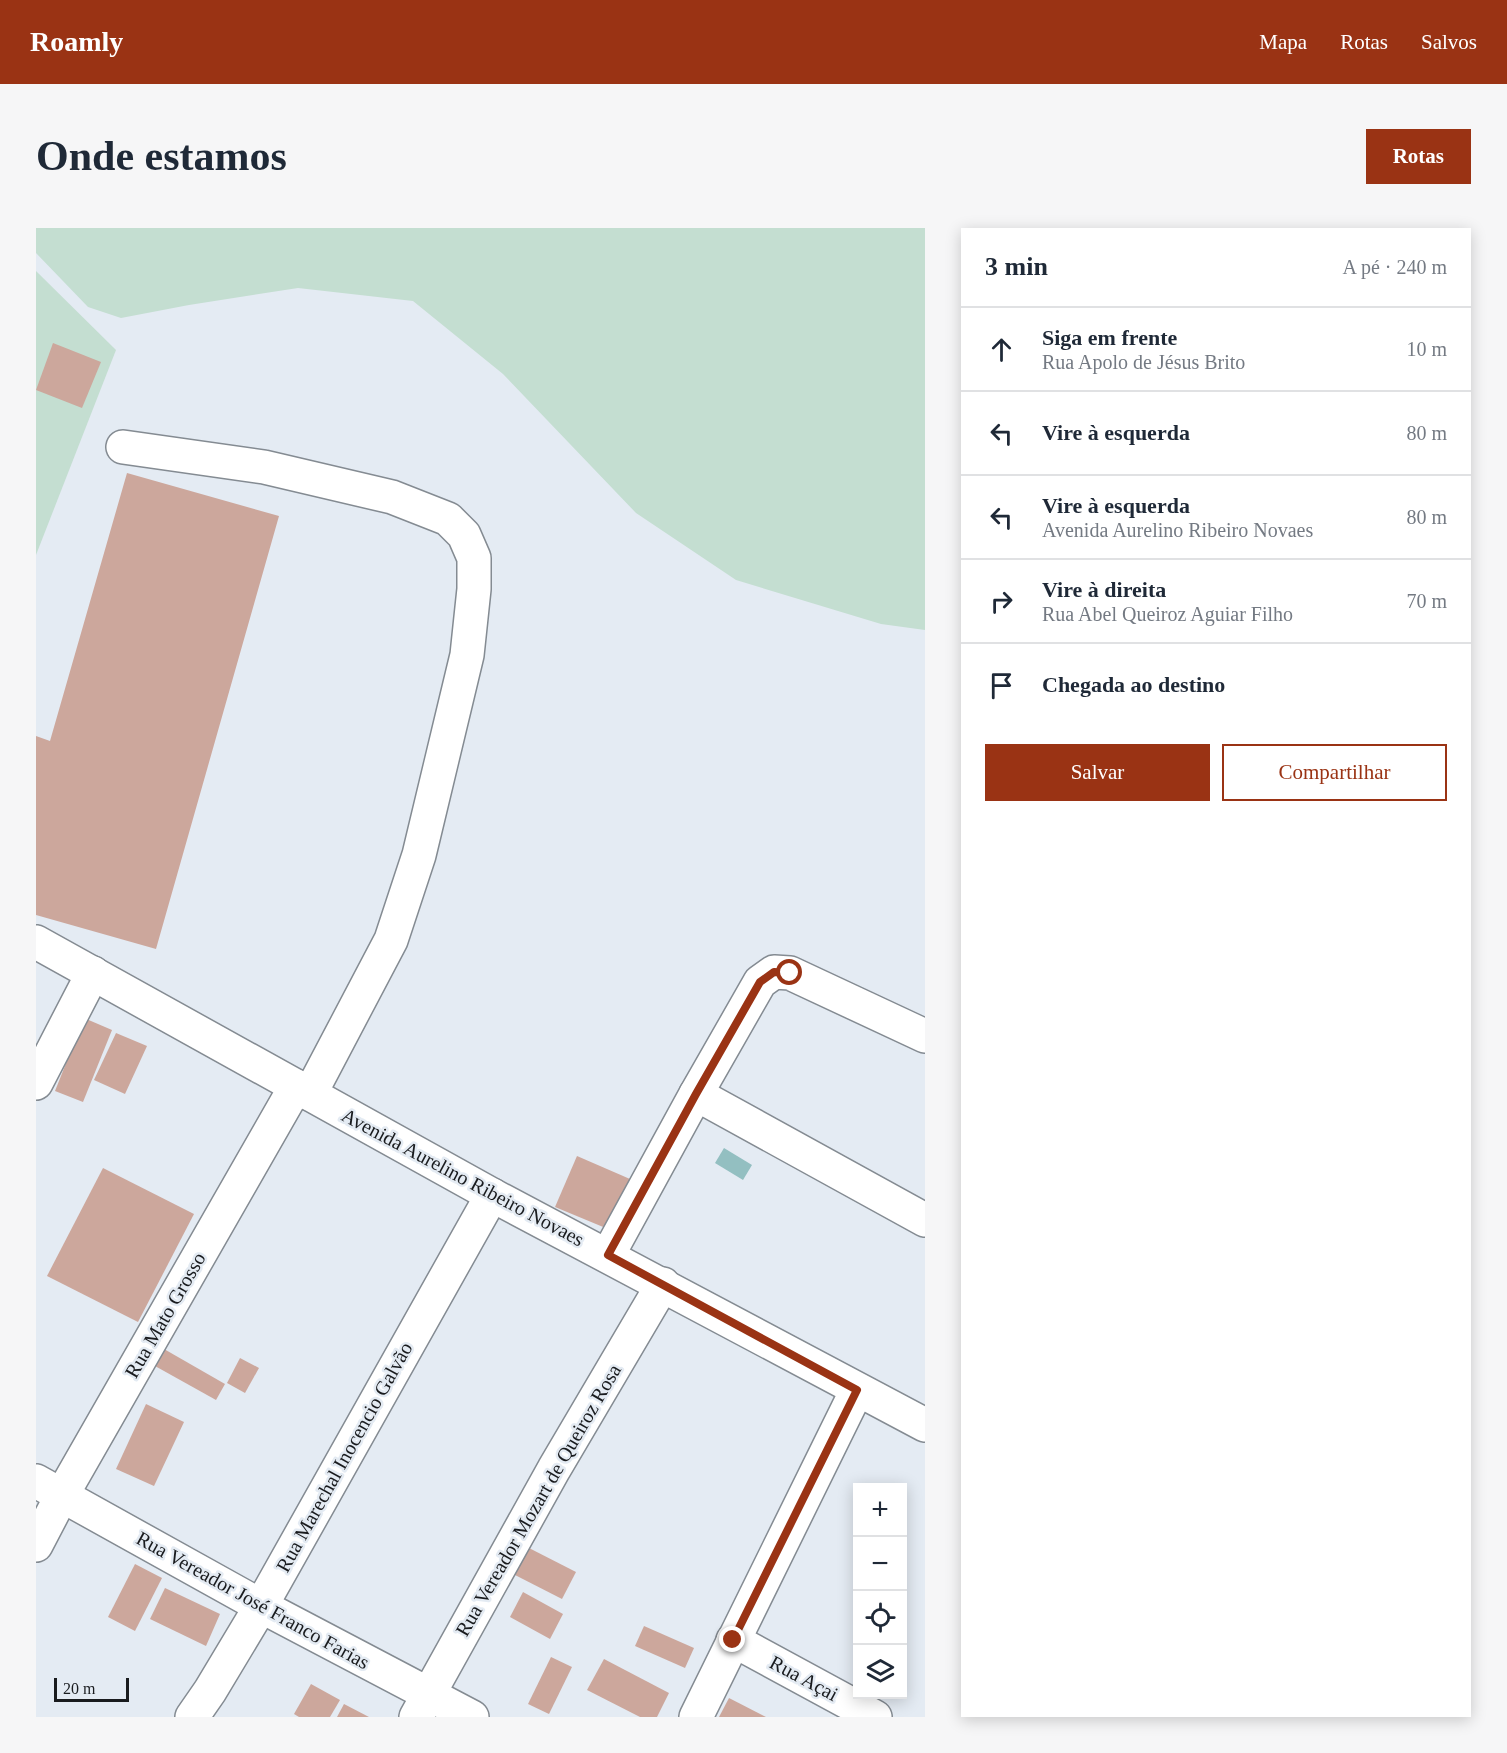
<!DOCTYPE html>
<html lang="pt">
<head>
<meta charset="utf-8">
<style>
	:root { --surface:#fff; --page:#f6f6f7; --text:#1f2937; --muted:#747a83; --line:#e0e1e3; --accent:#9a3314 }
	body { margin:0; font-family:Georgia,serif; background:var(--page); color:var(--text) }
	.controls { position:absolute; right:18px; bottom:18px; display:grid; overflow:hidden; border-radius:0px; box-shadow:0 3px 15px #0003 }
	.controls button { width:54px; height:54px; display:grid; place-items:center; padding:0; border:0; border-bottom:2px solid var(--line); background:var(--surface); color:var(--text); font:30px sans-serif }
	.scale { position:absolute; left:18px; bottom:15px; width:75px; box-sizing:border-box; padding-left:6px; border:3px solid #191b1e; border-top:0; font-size:16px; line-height:21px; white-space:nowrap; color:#191b1e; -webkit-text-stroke:4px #e4ebf3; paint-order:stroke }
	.stop { position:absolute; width:18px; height:18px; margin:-14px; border:4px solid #9a3314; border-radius:50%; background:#fff }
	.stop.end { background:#9a3314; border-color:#fff; box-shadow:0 2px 6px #0008 }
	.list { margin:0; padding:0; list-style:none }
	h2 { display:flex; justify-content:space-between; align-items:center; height:78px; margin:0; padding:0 24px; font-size:26px }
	h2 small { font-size:20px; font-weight:400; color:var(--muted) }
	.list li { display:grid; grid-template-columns:39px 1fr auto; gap:18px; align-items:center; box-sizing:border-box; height:84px; padding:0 24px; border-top:2px solid var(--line) }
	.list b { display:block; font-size:22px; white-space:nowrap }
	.list p { margin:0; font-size:20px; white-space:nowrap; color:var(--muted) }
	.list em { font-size:20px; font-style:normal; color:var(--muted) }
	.actions { display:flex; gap:12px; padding:18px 24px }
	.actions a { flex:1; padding:14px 0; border:2px solid var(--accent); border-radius:0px; text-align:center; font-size:21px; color:var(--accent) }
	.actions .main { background:var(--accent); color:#fff }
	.icon { flex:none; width:33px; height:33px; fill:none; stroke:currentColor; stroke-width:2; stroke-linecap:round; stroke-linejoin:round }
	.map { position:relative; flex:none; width:889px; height:1489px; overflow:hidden; border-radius:0px }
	header { display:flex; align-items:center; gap:36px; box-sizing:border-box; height:84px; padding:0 30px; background:var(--accent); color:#fff }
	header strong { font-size:28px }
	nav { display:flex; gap:33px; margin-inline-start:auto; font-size:21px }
	.intro { display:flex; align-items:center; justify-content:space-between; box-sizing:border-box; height:144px; padding:0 36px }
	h1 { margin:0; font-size:42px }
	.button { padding:15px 27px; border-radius:0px; background:var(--accent); color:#fff; font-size:21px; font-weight:700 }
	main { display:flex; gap:36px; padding:0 36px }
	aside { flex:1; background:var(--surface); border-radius:0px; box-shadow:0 3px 15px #0003 }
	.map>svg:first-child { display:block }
	.green { fill:#c4ded1 }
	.water { fill:#93bfc1 }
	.building { fill:#cca79c }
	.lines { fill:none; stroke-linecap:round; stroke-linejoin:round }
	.minor-casing { stroke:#848b92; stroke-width:36 }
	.minor { stroke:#fff; stroke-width:33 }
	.route { stroke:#9a3314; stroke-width:8 }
	.labels { text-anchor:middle; stroke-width:5; stroke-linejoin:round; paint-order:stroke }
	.street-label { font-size:20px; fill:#191b1e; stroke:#e4ebf3 }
</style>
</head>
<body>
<header>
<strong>Roamly</strong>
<nav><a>Mapa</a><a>Rotas</a><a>Salvos</a></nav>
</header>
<div class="intro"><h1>Onde estamos</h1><a class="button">Rotas</a></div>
<main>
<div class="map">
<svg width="889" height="1489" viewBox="0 0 889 1489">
	<rect width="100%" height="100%" fill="#e4ebf3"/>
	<g class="green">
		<polygon points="0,0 889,0 889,402 845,396 700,352 600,285 467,146 377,73 262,60 153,77 85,90 52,79 0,25"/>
		<polygon points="0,43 80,122 0,327"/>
	</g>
	<polygon class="water" points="688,920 716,937 707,952 679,935"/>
	<g class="building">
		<polygon points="17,115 65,134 46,180 0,162"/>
		<polygon points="91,245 243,288 120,721 0,687 0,508 14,513"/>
		<polygon points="48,790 76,802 47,874 19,863"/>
		<polygon points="80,805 111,818 89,866 58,852"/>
		<polygon points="541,928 594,951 572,1001 519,979"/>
		<polygon points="67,940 158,986 102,1094 11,1048"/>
		<polygon points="128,1121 189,1156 180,1172 119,1138"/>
		<polygon points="204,1130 223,1140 209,1165 191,1155"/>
		<polygon points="110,1176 148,1194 118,1258 80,1241"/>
		<polygon points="493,1320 540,1344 526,1371 479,1347"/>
		<polygon points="99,1336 126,1350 99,1403 72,1389"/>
		<polygon points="129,1360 184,1386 170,1418 114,1391"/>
		<polygon points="487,1364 527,1386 514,1411 474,1389"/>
		<polygon points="608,1398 658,1420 649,1440 599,1418"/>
		<polygon points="515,1429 536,1439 513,1486 492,1476"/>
		<polygon points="568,1431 633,1465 621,1489 604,1489 551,1462"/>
		<polygon points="275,1456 304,1472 294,1489 263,1489 258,1486"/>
		<polygon points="693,1470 730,1489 683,1489"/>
		<polygon points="308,1476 333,1489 301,1489"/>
	</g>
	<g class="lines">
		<g class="minor-casing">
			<g id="minor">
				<polyline points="87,219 228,239 356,269 412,291 428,307 438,330 438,361 431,427 383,627 355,712 274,866"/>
				<polyline points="0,714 456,967 889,1197"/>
				<polyline points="0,855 57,745"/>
				<polyline points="660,866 889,992"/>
				<polyline points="572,1027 660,866 724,754 738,744 754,745 889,808"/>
				<polyline points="0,1253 225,1378 436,1489"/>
				<polyline points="0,1317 26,1267 260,858"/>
				<polyline points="697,1412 839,1489"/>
				<polyline points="156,1489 174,1463 225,1378 456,967"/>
				<polyline points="380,1489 518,1241 627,1056"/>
				<polyline points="660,1489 821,1162"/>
			</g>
		</g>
		<use href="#minor" class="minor"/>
	</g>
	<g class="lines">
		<polyline class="route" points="697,1412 821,1162 572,1027 660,866 724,754 738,744 754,745"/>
	</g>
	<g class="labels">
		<g class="street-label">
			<text transform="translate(427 949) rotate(28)" y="7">Avenida Aurelino Ribeiro Novaes</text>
			<text transform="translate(129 1087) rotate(-60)" y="7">Rua Mato Grosso</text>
			<text transform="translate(308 1229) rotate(-61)" y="7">Rua Marechal Inocencio Galvão</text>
			<text transform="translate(502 1272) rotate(-60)" y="7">Rua Vereador Mozart de Queiroz Rosa</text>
			<text transform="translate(217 1372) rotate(29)" y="7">Rua Vereador José Franco Farias</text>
			<text transform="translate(768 1450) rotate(28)" y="7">Rua Açai</text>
		</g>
	</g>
</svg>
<div class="controls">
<button>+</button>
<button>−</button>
<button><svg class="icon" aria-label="locate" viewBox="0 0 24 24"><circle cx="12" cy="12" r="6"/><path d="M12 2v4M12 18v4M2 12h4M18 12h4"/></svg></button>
<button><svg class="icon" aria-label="layers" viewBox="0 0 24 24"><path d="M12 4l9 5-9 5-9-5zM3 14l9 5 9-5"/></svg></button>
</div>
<div class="scale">20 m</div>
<div class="stop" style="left:754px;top:745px"></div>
<div class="stop end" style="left:697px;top:1412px"></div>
</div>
<aside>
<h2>3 min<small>A pé · 240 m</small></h2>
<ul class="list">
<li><svg class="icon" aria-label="ahead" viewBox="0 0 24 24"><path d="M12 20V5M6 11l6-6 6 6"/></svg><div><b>Siga em frente</b><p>Rua Apolo de Jésus Brito</p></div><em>10 m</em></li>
<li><svg class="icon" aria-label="left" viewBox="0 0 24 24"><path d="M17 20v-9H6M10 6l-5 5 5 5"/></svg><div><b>Vire à esquerda</b></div><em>80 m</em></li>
<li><svg class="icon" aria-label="left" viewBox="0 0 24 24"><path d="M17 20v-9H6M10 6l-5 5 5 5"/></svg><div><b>Vire à esquerda</b><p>Avenida Aurelino Ribeiro Novaes</p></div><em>80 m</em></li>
<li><svg class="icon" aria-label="right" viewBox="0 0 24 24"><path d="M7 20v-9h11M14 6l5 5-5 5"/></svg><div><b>Vire à direita</b><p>Rua Abel Queiroz Aguiar Filho</p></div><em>70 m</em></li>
<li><svg class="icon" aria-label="arrive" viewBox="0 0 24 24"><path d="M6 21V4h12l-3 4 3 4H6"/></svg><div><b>Chegada ao destino</b></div></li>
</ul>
<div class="actions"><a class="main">Salvar</a><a>Compartilhar</a></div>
</aside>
</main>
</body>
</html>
